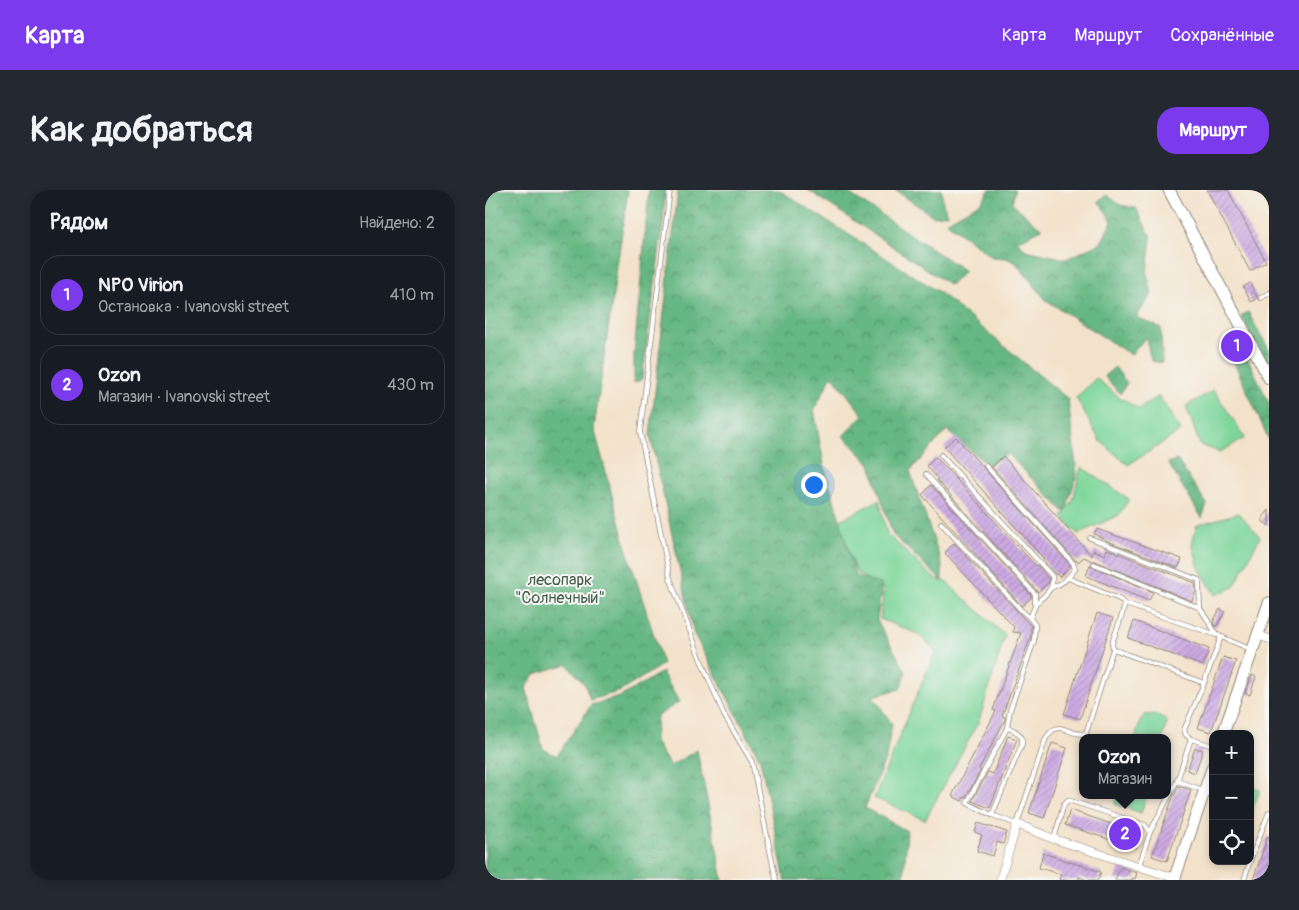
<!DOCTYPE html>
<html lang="ru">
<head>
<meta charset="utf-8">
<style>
	:root { --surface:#171b24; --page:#242831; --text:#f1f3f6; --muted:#9ea1a6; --line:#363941; --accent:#7c3aed }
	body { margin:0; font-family:Pangolin,sans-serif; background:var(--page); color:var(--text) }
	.controls { position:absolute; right:15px; bottom:15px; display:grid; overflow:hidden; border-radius:10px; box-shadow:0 2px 8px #0003 }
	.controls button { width:45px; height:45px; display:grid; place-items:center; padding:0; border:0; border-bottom:1px solid var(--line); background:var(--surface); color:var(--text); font:25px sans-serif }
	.you { position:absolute; left:328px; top:294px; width:18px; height:18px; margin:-12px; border:4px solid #fff; border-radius:50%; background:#1a73e8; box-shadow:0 0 0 8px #1a73e833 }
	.badge { display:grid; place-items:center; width:32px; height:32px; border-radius:50%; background:var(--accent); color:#fff; font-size:16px; font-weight:700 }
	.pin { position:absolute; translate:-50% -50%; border:2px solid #fff; box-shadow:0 1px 5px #0006 }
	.popup { position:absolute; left:594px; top:544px; width:92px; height:65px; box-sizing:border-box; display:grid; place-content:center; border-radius:10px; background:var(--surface); filter:drop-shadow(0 1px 4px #0005); font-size:16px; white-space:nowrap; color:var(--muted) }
	.popup b { font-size:19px; color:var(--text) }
	.popup::after { content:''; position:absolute; left:50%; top:100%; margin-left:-10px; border:10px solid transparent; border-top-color:var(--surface) }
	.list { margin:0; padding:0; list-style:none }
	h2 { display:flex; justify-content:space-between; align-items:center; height:65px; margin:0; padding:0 20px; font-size:21px }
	h2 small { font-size:16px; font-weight:400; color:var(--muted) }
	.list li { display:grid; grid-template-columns:32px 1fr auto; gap:15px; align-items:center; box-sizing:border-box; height:80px; margin:0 10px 10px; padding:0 10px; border:1px solid var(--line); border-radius:20px }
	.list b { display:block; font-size:19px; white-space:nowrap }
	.list p { margin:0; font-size:16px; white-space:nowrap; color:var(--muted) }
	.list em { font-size:16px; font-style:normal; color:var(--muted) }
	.icon { flex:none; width:28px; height:28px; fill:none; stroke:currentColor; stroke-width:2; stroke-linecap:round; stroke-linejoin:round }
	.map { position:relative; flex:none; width:784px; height:690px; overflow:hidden; border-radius:20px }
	header { display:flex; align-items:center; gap:30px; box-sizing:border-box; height:70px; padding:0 25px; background:var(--accent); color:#fff }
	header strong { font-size:24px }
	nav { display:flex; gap:28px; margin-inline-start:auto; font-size:18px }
	.intro { display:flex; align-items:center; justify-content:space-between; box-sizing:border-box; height:120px; padding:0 30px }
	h1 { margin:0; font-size:35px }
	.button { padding:12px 22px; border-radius:20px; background:var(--accent); color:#fff; font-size:18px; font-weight:700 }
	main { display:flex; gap:30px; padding:0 30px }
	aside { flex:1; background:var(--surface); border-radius:20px; box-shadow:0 2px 8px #0003 }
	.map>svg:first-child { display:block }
	.green { fill:#7ed69b; stroke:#548063 }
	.forest { fill:url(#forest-crowns); stroke:#487157 }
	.building { fill:url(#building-hatch) }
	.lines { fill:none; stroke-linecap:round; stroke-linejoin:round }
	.lane-casing { stroke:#8f867b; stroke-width:5.5 }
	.street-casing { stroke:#8f867b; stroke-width:9 }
	.secondary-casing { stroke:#8f867b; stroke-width:13 }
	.lane { stroke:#fff; stroke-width:4 }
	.street { stroke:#fff; stroke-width:8 }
	.secondary { stroke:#fff; stroke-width:11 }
	.labels { text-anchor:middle; stroke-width:4; stroke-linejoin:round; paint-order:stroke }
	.park-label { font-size:16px; fill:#445e4d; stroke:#f6f6f2 }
</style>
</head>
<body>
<header>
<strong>Карта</strong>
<nav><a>Карта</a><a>Маршрут</a><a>Сохранённые</a></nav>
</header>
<div class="intro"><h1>Как добраться</h1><a class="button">Маршрут</a></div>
<main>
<aside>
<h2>Рядом<small>Найдено: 2</small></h2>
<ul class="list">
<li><span class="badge">1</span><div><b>NPO Virion</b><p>Остановка · Ivanovski street</p></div><em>410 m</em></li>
<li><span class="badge">2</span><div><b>Ozon</b><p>Магазин · Ivanovski street</p></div><em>430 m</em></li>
</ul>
</aside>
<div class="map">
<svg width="784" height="690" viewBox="0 0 784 690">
	<defs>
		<pattern id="forest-crowns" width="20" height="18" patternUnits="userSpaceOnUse" patternTransform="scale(1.25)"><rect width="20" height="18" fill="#66b783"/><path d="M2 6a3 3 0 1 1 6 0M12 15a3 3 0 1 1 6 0" fill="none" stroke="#54956b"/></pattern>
		<pattern id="building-hatch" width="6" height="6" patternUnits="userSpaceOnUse" patternTransform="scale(1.25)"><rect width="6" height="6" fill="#ceace4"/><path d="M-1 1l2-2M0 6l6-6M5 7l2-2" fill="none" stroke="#a78cb9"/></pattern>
	</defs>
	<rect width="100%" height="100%" fill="#f6f6f2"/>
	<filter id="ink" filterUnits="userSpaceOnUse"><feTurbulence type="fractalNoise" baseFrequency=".02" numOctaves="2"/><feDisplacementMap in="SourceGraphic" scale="10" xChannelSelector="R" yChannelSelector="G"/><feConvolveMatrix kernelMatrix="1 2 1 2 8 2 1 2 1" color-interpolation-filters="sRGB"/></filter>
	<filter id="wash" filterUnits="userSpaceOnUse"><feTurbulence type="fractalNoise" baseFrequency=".0096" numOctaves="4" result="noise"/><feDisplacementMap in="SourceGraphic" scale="20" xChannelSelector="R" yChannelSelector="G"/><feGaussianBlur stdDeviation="1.12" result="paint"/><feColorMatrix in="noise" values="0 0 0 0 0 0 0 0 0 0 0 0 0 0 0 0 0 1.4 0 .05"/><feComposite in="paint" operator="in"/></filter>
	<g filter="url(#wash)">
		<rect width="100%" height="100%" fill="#f3e2cb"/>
		<g class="green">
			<polygon points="611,188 634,207 654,219 674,206 696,241 643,275 615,251 591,208"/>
			<polygon points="729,200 760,248 735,262 715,255 701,216"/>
			<polygon points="596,277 644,309 634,325 593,344 577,327 588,310"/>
			<polygon points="394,310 402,344 450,389 461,392 520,445 494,531 440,630 389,608 433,502 451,461 433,444 395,429 399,399 373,384 350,333"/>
			<polygon points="754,323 775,347 749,397 730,405 714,378 707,353 712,335"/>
			<polygon points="669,524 675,526 681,530 682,533 677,548 650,548 656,529 660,525"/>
			<polygon points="765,596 775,600 765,625"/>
			<polygon points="632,605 662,605 656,623 630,614"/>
		</g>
		<g class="forest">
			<polygon points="0,0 143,0 109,238 142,361 178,474 136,501 105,510 100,495 82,474 50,484 41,498 58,559 72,566 106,515 135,507 177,482 194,512 172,526 170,552 185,576 212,560 238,690 0,690"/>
			<polygon points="164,0 180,0 178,34 157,189 149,193 149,164"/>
			<polygon points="193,0 294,0 454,102 583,209 592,284 580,323 523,264 502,275 462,240 425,281 457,374 457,391 408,345 385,274 358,246 378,225 347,185 329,220 339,275 371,386 397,395 392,430 421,482 415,499 388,506 407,534 401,567 380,618 422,641 419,685 421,690 300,690 275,569 209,444 165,245"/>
			<polygon points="323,0 359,0 480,81 465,95"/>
			<polygon points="410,0 457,0 458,14 463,24 448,26"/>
			<polygon points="504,0 530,0 527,13 557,39 532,51 541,60 581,69 616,53 627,31 613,11 622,5 635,15 651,18 666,47 662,84 667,104 651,127 676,138 677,173 666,171 661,147 646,165 561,110 530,72 521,68 507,67 461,32 496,12"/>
			<polygon points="763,122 784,160 784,177 756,126"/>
			<polygon points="752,146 784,213 784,250 743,159"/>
			<polygon points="630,177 642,193 635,204 619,186"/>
			<polygon points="692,270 722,314 717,328 683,273"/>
		</g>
		<g id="blocks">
			<g class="building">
				<polygon points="722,0 743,0 781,72 765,81"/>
				<polygon points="765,93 772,107 772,109 766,112 758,97"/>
				<polygon points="471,247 585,375 585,377 574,387 572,384 571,385 558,370 559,369 459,257"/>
				<polygon points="518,266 607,366 609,360 620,365 622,359 710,393 711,401 707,411 610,371 607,371 599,367 593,372 592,370 591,371 507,277"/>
				<polygon points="451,267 551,376 552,375 563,388 564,392 553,402 452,290 453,289 442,276"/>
				<polygon points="446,295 546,405 546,408 537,416 437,305"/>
				<polygon points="784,320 784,336 776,330"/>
				<polygon points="612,339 697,369 693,378 625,352 609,344"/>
				<polygon points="469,353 546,436 546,446 517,526 520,527 520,530 494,579 496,580 480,608 479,607 477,611 467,606 511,521 508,520 536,443 528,442 529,437 460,363"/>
				<polygon points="605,375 608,377 668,402 664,411 601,386"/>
				<polygon points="735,419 740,422 731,437 728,432"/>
				<polygon points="612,423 628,428 595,529 579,524"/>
				<polygon points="649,431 724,459 718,476 643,448"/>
				<polygon points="738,467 751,471 726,542 713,538"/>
				<polygon points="767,485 771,487 765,505 760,503"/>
				<polygon points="523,546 532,549 505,618 487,611 503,582 508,584"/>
				<polygon points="567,553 582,558 559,628 544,623"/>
				<polygon points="710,558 718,560 710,583 702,580"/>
				<polygon points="694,596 706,600 682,671 667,666 688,607"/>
				<polygon points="585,620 656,644 651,658 580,635"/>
				<polygon points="493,633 522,642 518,654 512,652 508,666 492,661 497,645 490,642"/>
				<polygon points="783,646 784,646 784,686 783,690 768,690"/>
				<polygon points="558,663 616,682 613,690 602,690 594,687 594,690 574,690 576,684 554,678"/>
				<polygon points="635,677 652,683 650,689 647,688 647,690 630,690"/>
			</g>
		</g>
	</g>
	<g filter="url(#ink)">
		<use href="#blocks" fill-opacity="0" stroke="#8f867b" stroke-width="1"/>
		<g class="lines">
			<g class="lane-casing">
				<g id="lane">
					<polyline points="185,0 155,242 185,388 217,473 239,525 267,572 291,690"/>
					<polyline points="776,108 784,103"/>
					<path d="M 456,265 L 567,386 C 570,399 559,406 550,414"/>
					<path d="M 501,276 L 588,373 L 590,379 C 583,389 577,394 566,398"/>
					<polyline points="441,284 550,404 550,416 545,428"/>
					<path d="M 456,333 L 537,421 L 545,428 L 550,435 L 549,451 L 525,520 L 522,538 L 482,613 L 507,625 L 532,634 L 561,548 C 575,526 583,548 601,543 L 628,459"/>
					<polyline points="605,348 714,390 715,418 732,445"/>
					<polyline points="609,374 715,418"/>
					<polyline points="583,388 634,409 640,414 637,425 627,453 628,459 719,493"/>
					<polyline points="640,414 732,445 765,459"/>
					<polyline points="706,549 728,556"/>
					<polyline points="692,591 718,600"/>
					<path d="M 507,625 L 537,554 L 537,548 C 533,542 529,539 522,538"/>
					<polyline points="665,642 692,591 706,549 701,545 699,540 719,493 736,447"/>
					<polyline points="569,649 579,614 583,610 660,635 665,642 654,676"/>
					<polyline points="765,671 784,622"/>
					<polyline points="759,690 765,671"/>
				</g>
			</g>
			<g class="street-casing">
				<g id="street">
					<polyline points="773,445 784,449"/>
					<polyline points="515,690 532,634 569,649 690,688"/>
				</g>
			</g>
			<g class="secondary-casing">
				<g id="secondary">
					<polyline points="684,0 784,188"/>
					<polyline points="738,544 784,413"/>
					<polyline points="689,690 728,576"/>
				</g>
			</g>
			<use href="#lane" class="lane"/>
			<use href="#street" class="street"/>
			<use href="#secondary" class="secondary"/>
		</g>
	</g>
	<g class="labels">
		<g class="park-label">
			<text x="75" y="395">лесопарк<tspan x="75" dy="18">"Солнечный"</tspan></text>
		</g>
	</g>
</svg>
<div class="controls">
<button>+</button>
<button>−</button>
<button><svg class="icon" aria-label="locate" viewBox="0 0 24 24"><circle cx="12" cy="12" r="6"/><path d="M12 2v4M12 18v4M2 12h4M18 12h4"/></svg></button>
</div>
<div class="you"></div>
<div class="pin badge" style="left:752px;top:156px">1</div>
<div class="pin badge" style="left:640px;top:644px">2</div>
<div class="popup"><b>Ozon</b>Магазин</div>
</div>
</main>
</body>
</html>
